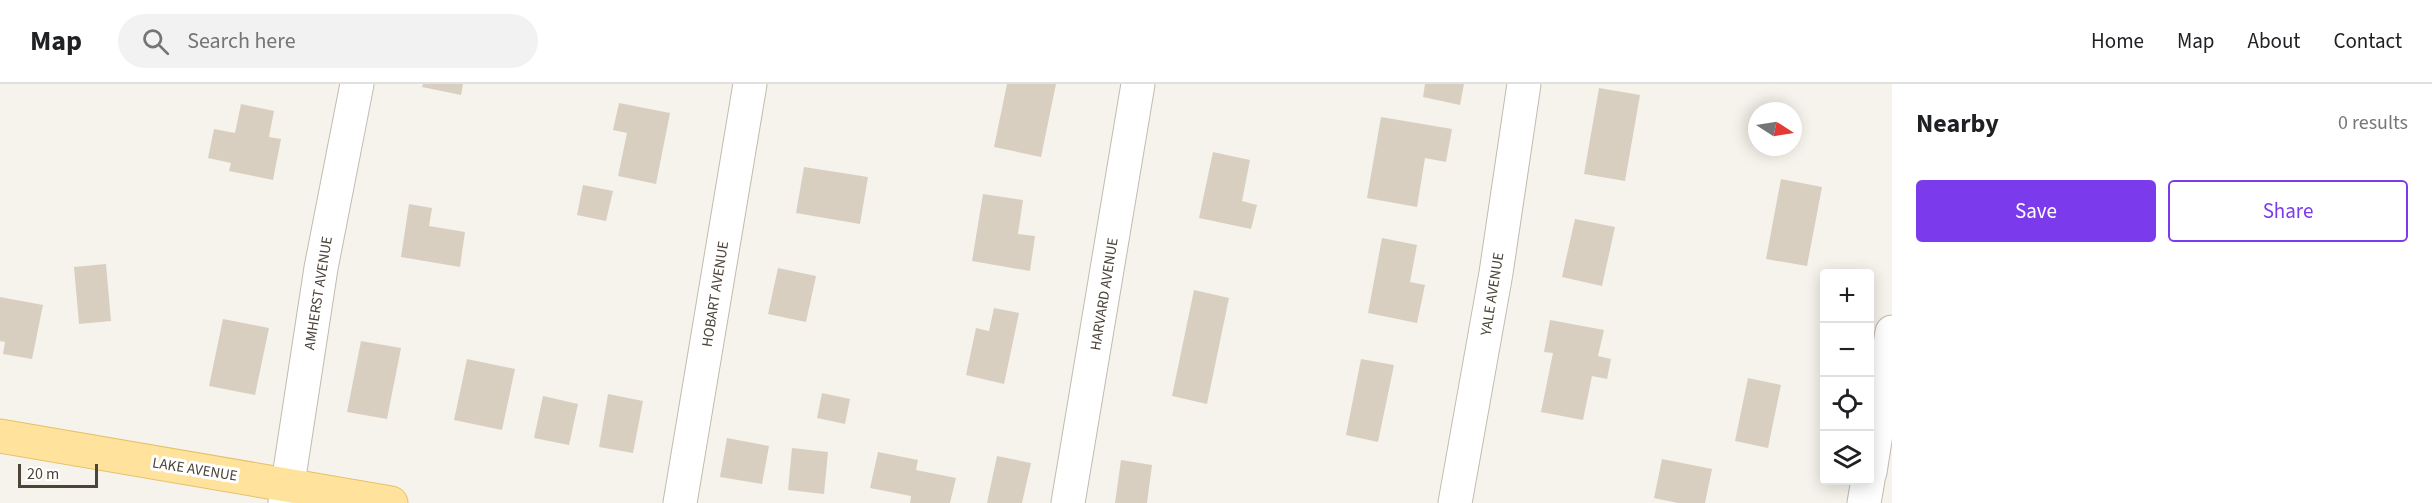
<!DOCTYPE html>
<html lang="en">
<head>
<meta charset="utf-8">
<style>
	:root { --surface:#fff; --page:#f2f2f2; --text:#202124; --muted:#757577; --line:#e0e0e0; --accent:#7c3aed }
	body { margin:0; font-family:"Source Sans 3",sans-serif; background:var(--page); color:var(--text) }
	.controls { position:absolute; right:18px; bottom:18px; display:grid; overflow:hidden; border-radius:6px; box-shadow:0 3px 15px #0003 }
	.controls button { width:54px; height:54px; display:grid; place-items:center; padding:0; border:0; border-bottom:2px solid var(--line); background:var(--surface); color:var(--text); font:30px sans-serif }
	.compass { position:absolute; left:1748px; top:18px; width:54px; height:54px; border-radius:50%; background:var(--surface); box-shadow:0 3px 15px #0003; rotate:102deg }
	.scale { position:absolute; left:18px; bottom:15px; width:80px; box-sizing:border-box; padding-left:6px; border:3px solid #4b4439; border-top:0; font-size:16px; line-height:21px; white-space:nowrap; color:#4b4439; -webkit-text-stroke:4px #fff; paint-order:stroke }
	.list { margin:0; padding:0; list-style:none }
	h2 { display:flex; justify-content:space-between; align-items:center; height:78px; margin:0; padding:0 24px; font-size:26px }
	h2 small { font-size:20px; font-weight:400; color:var(--muted) }
	.actions { display:flex; gap:12px; padding:18px 24px }
	.actions a { flex:1; padding:14px 0; border:2px solid var(--accent); border-radius:6px; text-align:center; font-size:21px; color:var(--accent) }
	.actions .main { background:var(--accent); color:#fff }
	.icon { flex:none; width:33px; height:33px; fill:none; stroke:currentColor; stroke-width:2; stroke-linecap:round; stroke-linejoin:round }
	.map { position:relative; flex:none; width:1892px; height:419px; overflow:hidden }
	header { display:flex; align-items:center; gap:36px; box-sizing:border-box; height:84px; padding:0 30px; background:var(--surface); border-bottom:2px solid var(--line) }
	header strong { font-size:28px }
	nav { display:flex; gap:33px; margin-inline-start:auto; font-size:21px }
	.search { width:420px; height:54px; background:var(--page); display:flex; align-items:center; gap:15px; box-sizing:border-box; padding:0 21px; border-radius:33px; color:var(--muted); font-size:22px }
	main { display:flex }
	aside { flex:1; background:var(--surface) }
	.map>svg:first-child { display:block }
	.building { fill:#d8cfc1 }
	.lines { fill:none; stroke-linecap:round; stroke-linejoin:round }
	.minor-casing { stroke:#c2bbae; stroke-width:35 }
	.major-casing { stroke:#e6c16a; stroke-width:35 }
	.minor { stroke:#fff; stroke-width:33 }
	.major { stroke:#ffe39c; stroke-width:33 }
	.labels { text-anchor:middle; stroke-width:6; stroke-linejoin:round; paint-order:stroke }
	.street-label { font-size:15px; fill:#4b4439; stroke:#fff }
</style>
</head>
<body>
<header>
<strong>Map</strong>
<div class="search"><svg class="icon" aria-label="search" viewBox="0 0 24 24"><circle cx="10" cy="10" r="6"/><path d="M15 15l6 6"/></svg>Search here</div>
<nav><a>Home</a><a>Map</a><a>About</a><a>Contact</a></nav>
</header>
<main>
<div class="map">
<svg width="1892" height="419" viewBox="0 0 1892 419">
	<rect width="100%" height="100%" fill="#f6f3ec"/>
	<g class="building">
		<polygon points="423,0 463,0 461,11 422,3"/>
		<polygon points="1007,0 1056,0 1041,73 994,63"/>
		<polygon points="1425,0 1464,0 1460,21 1423,13"/>
		<polygon points="1599,4 1640,11 1625,97 1584,90"/>
		<polygon points="619,19 670,29 656,100 618,92 627,49 613,46"/>
		<polygon points="241,20 274,27 269,53 281,55 273,96 229,87 231,79 208,74 214,45 235,49"/>
		<polygon points="1381,33 1452,45 1446,78 1425,74 1417,123 1367,114"/>
		<polygon points="1213,68 1250,76 1242,117 1257,121 1251,145 1199,134"/>
		<polygon points="804,83 868,93 860,140 796,129"/>
		<polygon points="1781,95 1822,103 1807,182 1766,175"/>
		<polygon points="583,101 613,107 606,137 577,131"/>
		<polygon points="983,110 1023,116 1018,150 1035,152 1030,187 972,177"/>
		<polygon points="409,120 432,124 429,142 465,148 460,183 401,173"/>
		<polygon points="1575,135 1615,143 1602,202 1562,193"/>
		<polygon points="1382,154 1417,161 1410,198 1425,201 1417,239 1368,229"/>
		<polygon points="106,180 111,237 79,240 74,183"/>
		<polygon points="778,184 816,192 806,238 768,230"/>
		<polygon points="1194,206 1229,214 1207,320 1172,312"/>
		<polygon points="0,213 43,221 32,275 3,270 5,258 0,257"/>
		<polygon points="994,224 1019,229 1004,300 966,291 976,244 989,247"/>
		<polygon points="223,235 269,244 255,311 209,302"/>
		<polygon points="1550,236 1604,246 1598,272 1611,275 1607,295 1592,292 1583,336 1541,328 1553,269 1544,268"/>
		<polygon points="361,257 401,264 387,335 347,328"/>
		<polygon points="467,275 515,285 502,346 454,336"/>
		<polygon points="1361,275 1394,281 1378,358 1346,351"/>
		<polygon points="1748,294 1781,301 1768,364 1735,357"/>
		<polygon points="822,309 850,315 845,340 817,334"/>
		<polygon points="608,310 643,317 633,369 599,363"/>
		<polygon points="543,312 578,320 569,361 534,354"/>
		<polygon points="727,354 769,362 762,400 720,393"/>
		<polygon points="792,364 828,368 824,410 788,406"/>
		<polygon points="878,368 918,376 916,386 956,394 950,419 910,419 911,412 870,404"/>
		<polygon points="997,372 1031,379 1022,419 987,419"/>
		<polygon points="1662,375 1712,385 1705,419 1678,419 1654,414"/>
		<polygon points="1121,376 1152,381 1147,419 1115,419"/>
	</g>
	<g class="lines">
		<g class="minor-casing">
			<g id="minor">
				<polyline points="1870,388 1892,248"/>
				<polyline points="285,419 321,184 357,0"/>
				<polyline points="680,419 750,0"/>
				<polyline points="1068,419 1138,0"/>
				<polyline points="1455,419 1496,189 1524,0"/>
				<polyline points="1864,419 1868,396"/>
			</g>
		</g>
		<g class="major-casing">
			<polyline id="major" points="0,352 391,419"/>
		</g>
		<use href="#minor" class="minor"/>
		<use href="#major" class="major"/>
	</g>
	<g class="labels">
		<g class="street-label">
			<text transform="translate(318 209) rotate(-81)" y="5">AMHERST AVENUE</text>
			<text transform="translate(715 210) rotate(-81)" y="5">HOBART AVENUE</text>
			<text transform="translate(1104 210) rotate(-81)" y="5">HARVARD AVENUE</text>
			<text transform="translate(1492 210) rotate(-81)" y="5">YALE AVENUE</text>
			<text transform="translate(195 385) rotate(9)" y="5">LAKE AVENUE</text>
		</g>
	</g>
</svg>
<div class="controls">
<button>+</button>
<button>−</button>
<button><svg class="icon" aria-label="locate" viewBox="0 0 24 24"><circle cx="12" cy="12" r="6"/><path d="M12 2v4M12 18v4M2 12h4M18 12h4"/></svg></button>
<button><svg class="icon" aria-label="layers" viewBox="0 0 24 24"><path d="M12 4l9 5-9 5-9-5zM3 14l9 5 9-5"/></svg></button>
</div>
<svg class="compass" viewBox="-18 -18 36 36"><path d="M0-13l5 13h-10z" fill="#e53935"/><path d="M0 13l5-13h-10z" fill="#757577"/></svg>
<div class="scale">20 m</div>
</div>
<aside>
<h2>Nearby<small>0 results</small></h2>
<ul class="list">
</ul>
<div class="actions"><a class="main">Save</a><a>Share</a></div>
</aside>
</main>
</body>
</html>
